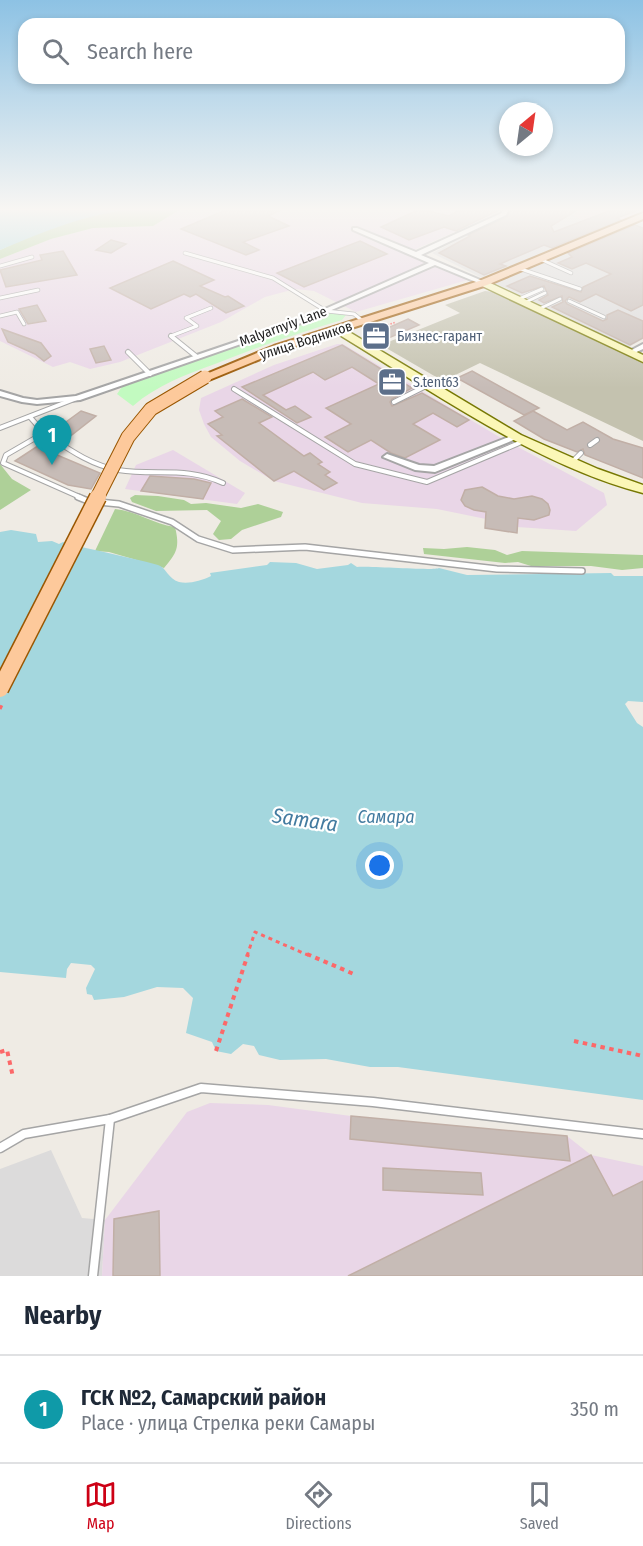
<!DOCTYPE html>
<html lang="en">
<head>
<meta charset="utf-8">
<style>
	:root { --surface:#fff; --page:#f6f6f7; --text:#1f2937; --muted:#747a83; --line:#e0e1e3; --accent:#cd0015 }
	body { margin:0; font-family:"Fira Sans Condensed",sans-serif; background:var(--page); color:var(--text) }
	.compass { position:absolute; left:499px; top:102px; width:54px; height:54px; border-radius:50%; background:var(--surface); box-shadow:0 3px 9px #0003; rotate:29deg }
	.you { position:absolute; left:380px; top:866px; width:21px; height:21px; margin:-15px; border:4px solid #fff; border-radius:50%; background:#1a73e8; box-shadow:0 0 0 9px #1a73e833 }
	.badge { display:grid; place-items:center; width:39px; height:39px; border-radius:50%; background:var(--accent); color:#fff; font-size:20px; font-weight:700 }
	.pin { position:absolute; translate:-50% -50px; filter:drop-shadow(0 2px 3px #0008) }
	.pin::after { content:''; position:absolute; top:32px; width:21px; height:18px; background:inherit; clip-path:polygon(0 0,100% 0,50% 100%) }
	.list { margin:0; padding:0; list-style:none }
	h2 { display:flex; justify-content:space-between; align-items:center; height:78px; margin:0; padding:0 24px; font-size:26px }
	h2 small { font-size:20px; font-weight:400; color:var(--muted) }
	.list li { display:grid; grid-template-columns:39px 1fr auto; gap:18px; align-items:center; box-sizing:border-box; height:108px; padding:0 24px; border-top:2px solid var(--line) }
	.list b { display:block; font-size:22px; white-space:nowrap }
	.list p { margin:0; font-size:20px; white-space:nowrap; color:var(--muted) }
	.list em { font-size:20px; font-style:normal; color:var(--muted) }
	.icon { flex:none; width:33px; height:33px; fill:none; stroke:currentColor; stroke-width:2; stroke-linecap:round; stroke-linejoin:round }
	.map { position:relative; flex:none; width:643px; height:1276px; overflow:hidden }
	.search { position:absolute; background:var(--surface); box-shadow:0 3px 9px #0003; left:18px; right:18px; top:18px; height:66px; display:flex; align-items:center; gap:15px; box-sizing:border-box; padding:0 21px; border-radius:18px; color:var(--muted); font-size:22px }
	.sheet { height:186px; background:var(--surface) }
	nav { display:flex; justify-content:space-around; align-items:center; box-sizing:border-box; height:84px; border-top:2px solid var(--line); background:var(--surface); font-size:16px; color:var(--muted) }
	nav a { display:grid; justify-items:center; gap:3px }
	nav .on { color:var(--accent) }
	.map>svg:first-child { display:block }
	.residential { fill:#dcdbdb }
	.commercial { fill:#f1d3d5 }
	.industrial { fill:#e9d6e7 }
	.construction { fill:#c4c2af }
	.forest { fill:#aed098 }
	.park { fill:#c2fac0 }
	.water { fill:#a4d7de }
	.building { fill:#c7bcb7; stroke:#c1afa6; stroke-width:1.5 }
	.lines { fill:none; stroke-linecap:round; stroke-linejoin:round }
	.lane-far3-casing { stroke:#a5a5a5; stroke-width:4.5 }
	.lane-far2-casing { stroke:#a5a5a5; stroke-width:6 }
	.lane-far1-casing { stroke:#a5a5a5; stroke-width:8 }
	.lane-casing { stroke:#a5a5a5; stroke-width:11 }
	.street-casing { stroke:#a5a5a5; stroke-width:4 }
	.secondary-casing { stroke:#777803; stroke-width:3 }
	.primary-casing { stroke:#995600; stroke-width:4 }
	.path-far2 { stroke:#fc6869; stroke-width:1.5; stroke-dasharray:1.5 1.5; stroke-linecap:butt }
	.path-far1 { stroke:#fc6869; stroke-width:3; stroke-dasharray:4 4; stroke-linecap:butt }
	.path { stroke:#fc6869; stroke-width:4; stroke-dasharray:4.5 4.5; stroke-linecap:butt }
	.lane-far3 { stroke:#fff; stroke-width:3 }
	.lane-far2 { stroke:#fff; stroke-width:4 }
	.lane-far1 { stroke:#fff; stroke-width:5 }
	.lane { stroke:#fff; stroke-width:8 }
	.street { fill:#fff; fill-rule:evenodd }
	.secondary { fill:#fbf7b7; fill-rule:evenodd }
	.primary { fill:#fdc99b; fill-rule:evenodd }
	.primary-bridge-far1-casing { stroke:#995600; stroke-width:15; stroke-linecap:butt }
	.primary-bridge-casing { stroke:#995600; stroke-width:19; stroke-linecap:butt }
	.path-bridge { stroke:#fc6869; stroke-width:3; stroke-dasharray:4 4; stroke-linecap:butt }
	.primary-bridge-far1 { stroke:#fdc99b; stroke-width:13 }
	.primary-bridge { stroke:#fdc99b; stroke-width:16 }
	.labels { text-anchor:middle; stroke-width:4.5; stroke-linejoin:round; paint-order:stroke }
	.far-street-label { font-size:14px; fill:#1e1e1e; stroke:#fff }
	.far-service-label { font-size:14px; fill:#4e5e75; stroke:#fff; text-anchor:start }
	.water-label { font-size:18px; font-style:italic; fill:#437ba0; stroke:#fff }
	.near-water-label { font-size:21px; font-style:italic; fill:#437ba0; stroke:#fff }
</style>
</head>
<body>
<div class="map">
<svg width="643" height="1276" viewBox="0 0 643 1276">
	<rect width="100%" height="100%" fill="#efebe4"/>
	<g class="residential">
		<polygon points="521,209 565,209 578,213 574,216 604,228 482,278 432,253"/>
		<polygon points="643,222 643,339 629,347 495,283"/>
		<polygon points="51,1150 82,1218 105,1220 102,1276 0,1276 0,1169"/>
	</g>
	<polygon class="commercial" points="565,209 643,209 643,213 604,228 573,216 577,213"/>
	<g class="industrial">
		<polygon points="181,209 506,209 407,253 471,279 356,312 314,291 295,289 265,297 221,322 120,362 90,369 70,362 53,367 0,341 0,259 51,239 93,228 153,226"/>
		<polygon points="337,344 343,344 501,438 604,493 607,505 576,531 517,527 518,521 486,519 437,509 362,503 274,481 240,461 211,437 204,424 199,410 201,398 274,365"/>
		<polygon points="173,450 245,493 237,504 125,489 136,465"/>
		<polygon points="210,1103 268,1105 351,1116 567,1136 591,1155 643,1166 643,1276 102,1276 105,1220 187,1112"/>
	</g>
	<polygon class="construction" points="485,291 494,292 643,363 643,441 480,363 443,381 381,345 460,313 445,305"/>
	<g class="forest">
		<path d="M 181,209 L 153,226 L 93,228 L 51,239 L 0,259 L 0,250 C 33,235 70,218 106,212 C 131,208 156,209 181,209 Z"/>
		<polygon points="0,464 12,479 31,490 0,510"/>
		<polygon points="135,495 158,496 184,500 191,504 206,503 241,508 258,504 283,512 281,517 242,530 231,539 219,540 213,534 221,521 207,510 156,511 132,502 130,498"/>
		<path d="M 115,509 C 137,511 153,524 175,527 C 180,547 177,553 164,568 L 109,552 L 95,551 Z"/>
		<polygon points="467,547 495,550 507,555 522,551 643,555 643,568 622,570 591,566 531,566 518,562 505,563 424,554 423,548 444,549"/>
	</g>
	<path class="park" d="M 329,313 L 346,315 L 342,320 C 299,333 257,347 215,364 C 185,375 157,385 133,406 L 117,394 L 124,384 L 310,320 L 316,314 Z"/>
	<g class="water">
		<path d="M 0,209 L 140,209 C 90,212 45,231 0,250 Z"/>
		<path d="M 11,530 L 36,534 L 38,542 L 52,541 L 59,544 L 63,542 C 95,551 126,556 158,565 C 166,567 168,579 179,582 C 189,584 201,581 211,576 L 210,573 L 267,565 L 270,562 L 296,563 L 317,569 L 348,565 L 351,563 L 357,567 C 371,566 434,571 439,568 L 467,575 L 611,573 L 614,576 L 643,576 L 643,702 L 628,701 L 625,704 L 637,723 L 643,727 L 643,1100 L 398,1067 L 370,1067 L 326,1059 L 280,1060 L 259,1055 L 254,1046 L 243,1044 L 231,1054 L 216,1051 L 212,1042 L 186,1033 L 193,998 L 183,988 L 157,987 L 124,997 L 94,1000 L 92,995 L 87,994 L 86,988 L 95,969 L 91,965 L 71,963 L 67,969 L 66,978 L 0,972 L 0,532 Z"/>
	</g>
	<g class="building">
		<polygon points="228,209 283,209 268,216 289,226 243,242 259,250 246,255 181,229"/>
		<polygon points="420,209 449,216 461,209 501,209 456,231 444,227 409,240 381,227"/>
		<polygon points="511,209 579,209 551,226 554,232 614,209 638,210 617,218 621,220 564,243 552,248 544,245 500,264 506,266 484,275 439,253 470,236 468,235 507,217"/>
		<polygon points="635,225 643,228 643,305 631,311 596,294 580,302 569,297 565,301 567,304 603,321 607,319 607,315 618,310 643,321 643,338 630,345 552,307 563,302 562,296 544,303 539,300 548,295 544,286 522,293 507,286 530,276 581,292 583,287 611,274 586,263 572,269 558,263 572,257 568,253"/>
		<polygon points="111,240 126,244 111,253 96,250"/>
		<polygon points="360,241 387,254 304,287 277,273"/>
		<polygon points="63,251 77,275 6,287 0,270 42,260 40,255"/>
		<polygon points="173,261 214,280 200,286 225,297 228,296 244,306 226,313 196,294 190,297 184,294 151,309 110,288"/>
		<polygon points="37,305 46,321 28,324 19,309"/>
		<polygon points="408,319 419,325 377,343 367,337"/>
		<polygon points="2,329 41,343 51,356 44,361 35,354 8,342"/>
		<polygon points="342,345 412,388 392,399 390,402 392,406 422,393 469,420 457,427 433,413 413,424 440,440 405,458 391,453 371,440 348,452 325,437 351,424 326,408 379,384 352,367 325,380 313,372 263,395 286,410 295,406 311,417 297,423 242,387"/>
		<polygon points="104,346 111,360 96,363 90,349"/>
		<polygon points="472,371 539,408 524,415 457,378"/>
		<polygon points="242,399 272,417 259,423 304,456 310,453 322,462 318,464 330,472 325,475 337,483 324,490 294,471 274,481 217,436 222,435 208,424 223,417 215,411"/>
		<polygon points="81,411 96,416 64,441 51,433"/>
		<polygon points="533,411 567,430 583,422 613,439 643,448 643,478 585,455 583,449 577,452 544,439 514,421"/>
		<polygon points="47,440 57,447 50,452 100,473 91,489 68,485 15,461"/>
		<polygon points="150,476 194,479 211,483 203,499 141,491"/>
		<polygon points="482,487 498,496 514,499 532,496 542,499 548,504 550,510 549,515 534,520 518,518 517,533 485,528 486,512 474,510 465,506 461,500 465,490"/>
		<polygon points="351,1116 567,1136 570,1161 350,1139"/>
		<polygon points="591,1155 613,1196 643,1181 643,1276 348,1276"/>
		<polygon points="383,1168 481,1173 483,1195 383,1190"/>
		<polygon points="159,1211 160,1276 113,1276 114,1219"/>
	</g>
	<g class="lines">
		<g class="lane-far3-casing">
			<g id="lane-far3">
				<polyline points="185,253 273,278 326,311 354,314 364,322"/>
				<polyline points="540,259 571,273"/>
				<polyline points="0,266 32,257"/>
				<polyline points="518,268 580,289"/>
				<polyline points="0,298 38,290"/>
				<polyline points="519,299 542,289"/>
				<polyline points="569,301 604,317"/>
				<polyline points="526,302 545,293"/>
				<polyline points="539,309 560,299"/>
				<polyline points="0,316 17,312 24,324"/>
				<polyline points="173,338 171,336 197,326 186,318 211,308"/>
			</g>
		</g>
		<g class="lane-far2-casing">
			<g id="lane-far2">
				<polyline points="171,336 197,357"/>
				<polyline points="128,352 150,374"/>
				<polyline points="234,389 355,464 427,482 524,441"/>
				<polyline points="394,402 428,385"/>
				<polyline points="30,417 44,433 6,455 3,463 82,498"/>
				<polyline points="0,428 77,398"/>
				<path d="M 44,433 C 67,448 90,465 118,470 C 156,476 186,466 223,483"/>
				<polyline points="590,445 597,440"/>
				<polyline points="572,462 581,453"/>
			</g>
		</g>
		<g class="lane-far1-casing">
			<polyline id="lane-far1" points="78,497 88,501 119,504 172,522 198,539 233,550 305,547 497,569 582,571"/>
		</g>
		<g class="lane-casing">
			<g id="lane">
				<polyline points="0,1148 24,1134 110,1119 201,1088 373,1102 643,1134"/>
				<polyline points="93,1276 110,1119"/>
			</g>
		</g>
		<g class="street-casing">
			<g id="street">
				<polygon points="503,209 509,209 506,215 421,255 485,282 485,284 481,284 435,265 304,322 80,400 37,404 22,402 0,396 0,391 23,398 37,400 76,396 300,320 429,263 353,230 353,228 357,228 416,252 502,213"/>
				<polygon points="643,344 643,349 630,355 626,353"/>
				<polygon points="514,435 520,435 521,437 435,472 415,470 383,457 387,454 419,465 434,466"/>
			</g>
		</g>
		<g class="secondary-casing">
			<g id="secondary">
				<polygon points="480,281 486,281 643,355 643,362 480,285"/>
				<path d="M 333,327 L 341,327 L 521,435 L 598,469 L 643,485 L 643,493 C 535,465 429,389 333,331 Z"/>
			</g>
		</g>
		<g class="primary-casing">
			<polygon id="primary" points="643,213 643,219 487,285 282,350 209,380 205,381 199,377 274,346 479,281"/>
		</g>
		<polyline class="path-far2" points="365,333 396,322"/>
		<polyline class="path-far1" points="247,956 255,932 310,956"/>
		<g class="path">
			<polyline points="307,954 356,975"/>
			<polyline points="574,1041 643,1056"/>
			<polyline points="216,1051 248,954"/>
			<polyline points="0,1052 7,1050 13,1077"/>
		</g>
		<use href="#lane-far3" class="lane-far3"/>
		<use href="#lane-far2" class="lane-far2"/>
		<use href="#lane-far1" class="lane-far1"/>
		<use href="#lane" class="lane"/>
		<use href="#street" class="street"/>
		<use href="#secondary" class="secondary"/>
		<use href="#primary" class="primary"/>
		<g class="primary-bridge-far1-casing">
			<polyline id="primary-bridge-far1" points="97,498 128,437 151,409 205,377"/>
		</g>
		<g class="primary-bridge-casing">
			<polyline id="primary-bridge" points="0,689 98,497"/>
		</g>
		<polyline class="path-bridge" points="0,709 3,703"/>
		<use href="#primary-bridge-far1" class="primary-bridge-far1"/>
		<use href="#primary-bridge" class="primary-bridge"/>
	</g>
	<linearGradient id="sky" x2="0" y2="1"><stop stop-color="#8dc2e4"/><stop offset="0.54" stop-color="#f8f6f3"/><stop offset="1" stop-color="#f8f6f3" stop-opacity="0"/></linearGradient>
	<rect width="643" height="388" fill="url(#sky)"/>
	<defs>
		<g id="office-square" transform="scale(1.5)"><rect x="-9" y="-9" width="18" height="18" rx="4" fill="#5c6f8a" stroke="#fff"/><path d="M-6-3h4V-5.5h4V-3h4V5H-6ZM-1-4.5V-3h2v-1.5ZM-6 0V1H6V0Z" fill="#fff"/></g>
	</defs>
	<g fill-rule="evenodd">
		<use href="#office-square" x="376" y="336"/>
		<use href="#office-square" x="392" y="382"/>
	</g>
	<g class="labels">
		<g class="far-street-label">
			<text transform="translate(283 326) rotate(-20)" y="5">Malyarnyiy Lane</text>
			<text transform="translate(306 340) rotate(-18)" y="5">улица Водников</text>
		</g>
		<g class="far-service-label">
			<text x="397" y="341">Бизнес-гарант</text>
			<text x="413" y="387">S.tent63</text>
		</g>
		<g class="water-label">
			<text x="386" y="823">Самара</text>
		</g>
		<g class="near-water-label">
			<text transform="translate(305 820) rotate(8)" y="7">Samara</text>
		</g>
	</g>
</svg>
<svg class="compass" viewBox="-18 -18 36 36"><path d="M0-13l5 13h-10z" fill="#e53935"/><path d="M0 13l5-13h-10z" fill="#747a83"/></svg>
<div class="you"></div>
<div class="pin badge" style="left:52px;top:465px;background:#0f9aa8">1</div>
<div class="search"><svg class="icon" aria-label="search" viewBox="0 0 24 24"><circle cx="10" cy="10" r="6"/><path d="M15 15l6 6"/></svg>Search here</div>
</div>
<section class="sheet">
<h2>Nearby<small></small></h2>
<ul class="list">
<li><span class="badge" style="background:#0f9aa8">1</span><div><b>ГСК №2, Самарский район</b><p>Place · улица Стрелка реки Самары</p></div><em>350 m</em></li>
</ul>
</section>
<nav>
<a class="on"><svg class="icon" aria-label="map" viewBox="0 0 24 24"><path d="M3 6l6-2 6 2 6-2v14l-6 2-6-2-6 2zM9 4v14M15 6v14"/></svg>Map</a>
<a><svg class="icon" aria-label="directions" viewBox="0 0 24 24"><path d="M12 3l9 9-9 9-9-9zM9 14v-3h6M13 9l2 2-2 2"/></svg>Directions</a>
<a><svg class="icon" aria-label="saved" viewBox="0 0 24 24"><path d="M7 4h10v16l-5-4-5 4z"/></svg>Saved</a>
</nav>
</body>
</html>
